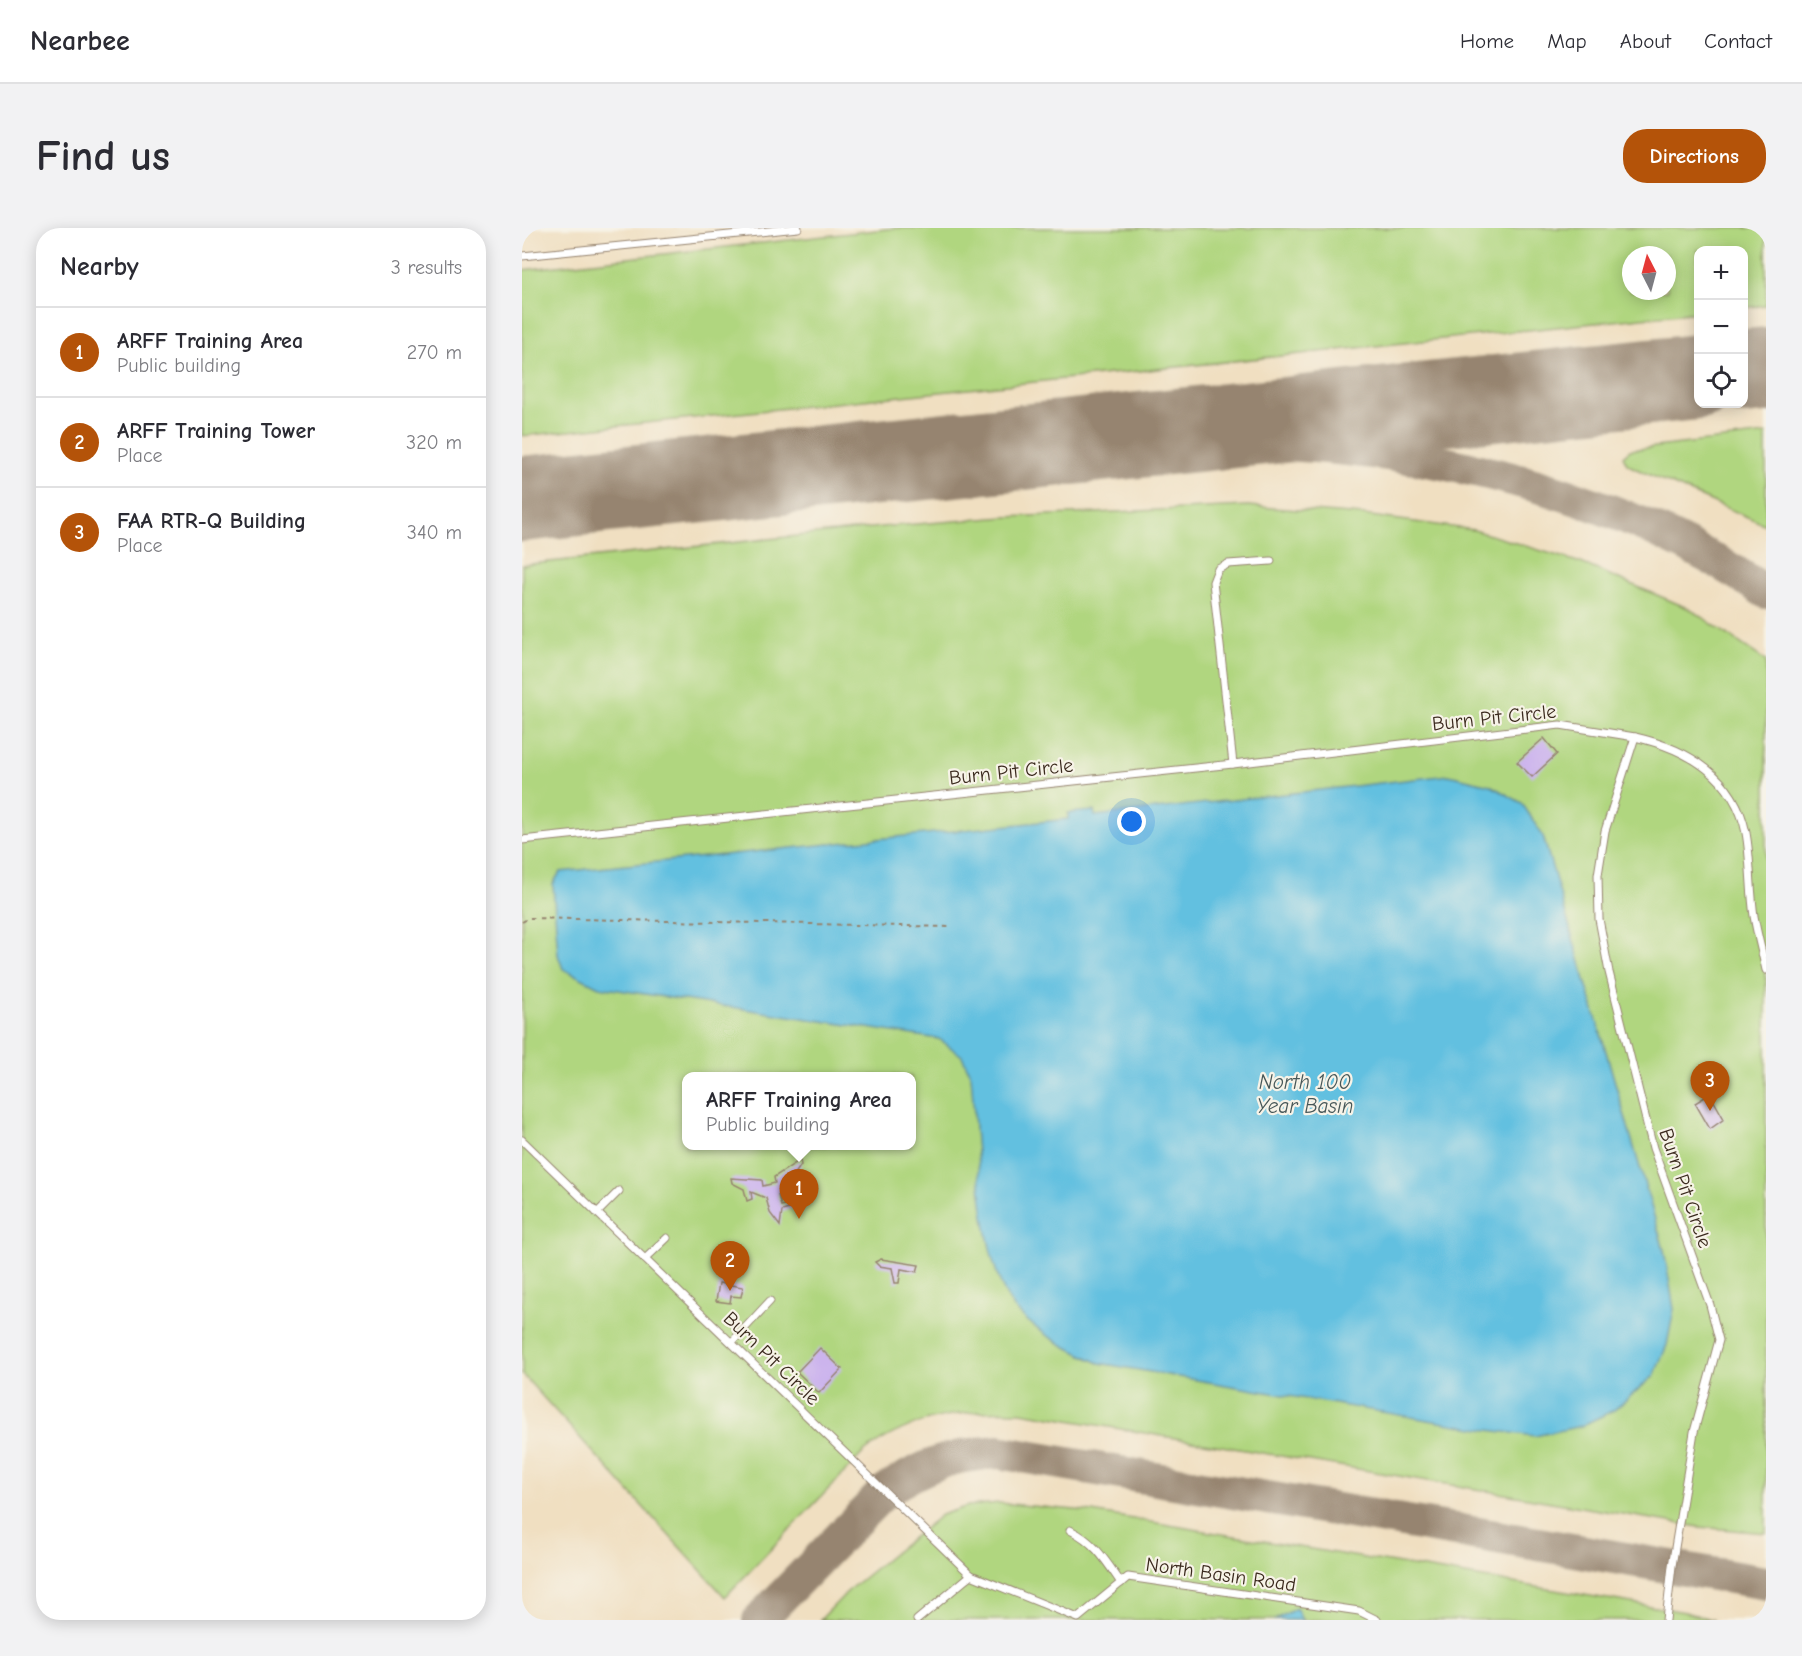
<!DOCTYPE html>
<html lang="en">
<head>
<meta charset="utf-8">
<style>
	:root { --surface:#fff; --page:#f2f2f3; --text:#2b2b33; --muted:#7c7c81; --line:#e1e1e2; --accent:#b45309 }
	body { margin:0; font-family:"Comic Neue",sans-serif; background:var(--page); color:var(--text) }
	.controls { position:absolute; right:18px; top:18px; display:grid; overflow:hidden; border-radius:12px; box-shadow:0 3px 15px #0003 }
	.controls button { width:54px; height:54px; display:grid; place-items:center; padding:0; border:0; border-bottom:2px solid var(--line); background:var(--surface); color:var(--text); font:30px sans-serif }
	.compass { position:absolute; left:1100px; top:18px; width:54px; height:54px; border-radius:50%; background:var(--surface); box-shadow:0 3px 15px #0003; rotate:354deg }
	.you { position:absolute; left:610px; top:594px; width:21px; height:21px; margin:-15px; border:4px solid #fff; border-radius:50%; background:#1a73e8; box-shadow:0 0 0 9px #1a73e833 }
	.badge { display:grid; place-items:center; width:39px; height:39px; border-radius:50%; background:var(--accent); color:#fff; font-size:20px; font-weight:700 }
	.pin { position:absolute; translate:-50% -50px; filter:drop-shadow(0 2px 3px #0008) }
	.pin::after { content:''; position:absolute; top:32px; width:21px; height:18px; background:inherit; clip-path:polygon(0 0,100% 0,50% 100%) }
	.popup { position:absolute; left:160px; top:844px; width:234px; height:78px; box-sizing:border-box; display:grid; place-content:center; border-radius:12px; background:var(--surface); filter:drop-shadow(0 2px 4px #0005); font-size:20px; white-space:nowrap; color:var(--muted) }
	.popup b { font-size:22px; color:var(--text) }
	.popup::after { content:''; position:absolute; left:50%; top:100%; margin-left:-12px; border:12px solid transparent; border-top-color:var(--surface) }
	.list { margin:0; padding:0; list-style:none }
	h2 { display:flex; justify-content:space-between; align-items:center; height:78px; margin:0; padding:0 24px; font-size:26px }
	h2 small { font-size:20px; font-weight:400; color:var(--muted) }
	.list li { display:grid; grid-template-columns:39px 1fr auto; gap:18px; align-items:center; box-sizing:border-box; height:90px; padding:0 24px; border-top:2px solid var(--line) }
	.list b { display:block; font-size:22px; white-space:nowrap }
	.list p { margin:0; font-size:20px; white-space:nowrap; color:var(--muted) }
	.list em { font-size:20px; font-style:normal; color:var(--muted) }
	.icon { flex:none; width:33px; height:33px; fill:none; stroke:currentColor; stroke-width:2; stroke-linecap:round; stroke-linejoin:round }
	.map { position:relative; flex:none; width:1244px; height:1392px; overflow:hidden; border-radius:24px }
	header { display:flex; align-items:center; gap:36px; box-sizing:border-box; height:84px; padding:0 30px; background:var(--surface); border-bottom:2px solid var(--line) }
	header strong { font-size:28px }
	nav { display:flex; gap:33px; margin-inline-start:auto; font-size:21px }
	.intro { display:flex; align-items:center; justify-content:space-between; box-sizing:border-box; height:144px; padding:0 36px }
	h1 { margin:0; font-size:42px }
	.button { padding:15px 27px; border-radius:24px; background:var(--accent); color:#fff; font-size:21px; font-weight:700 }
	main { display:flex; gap:36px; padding:0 36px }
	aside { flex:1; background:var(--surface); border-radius:24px; box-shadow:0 3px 15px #0003 }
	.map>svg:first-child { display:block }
	.green { fill:#b0d67f; stroke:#76804e; stroke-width:1.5; fill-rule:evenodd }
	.water { fill:#62c0e0; stroke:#4e757f; stroke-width:1.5 }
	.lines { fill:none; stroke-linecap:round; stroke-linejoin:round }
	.taxiway { stroke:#968470; stroke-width:34 }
	.runway { stroke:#968470; stroke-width:86 }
	.building { fill:#ccb4ed }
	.service-casing { stroke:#968470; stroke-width:9 }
	.path { stroke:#968470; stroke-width:2; stroke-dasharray:4.5 4.5; stroke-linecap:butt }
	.service { stroke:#fff; stroke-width:7 }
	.labels { text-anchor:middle; stroke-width:4.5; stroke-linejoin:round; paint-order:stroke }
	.street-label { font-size:20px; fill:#3b2a1e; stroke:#f7f3e8 }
	.water-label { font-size:21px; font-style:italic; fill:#475758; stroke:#f7f3e8 }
</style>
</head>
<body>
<header>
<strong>Nearbee</strong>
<nav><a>Home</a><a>Map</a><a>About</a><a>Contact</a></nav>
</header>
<div class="intro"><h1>Find us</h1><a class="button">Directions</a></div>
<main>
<aside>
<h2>Nearby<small>3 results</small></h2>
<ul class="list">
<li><span class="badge">1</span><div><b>ARFF Training Area</b><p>Public building</p></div><em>270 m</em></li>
<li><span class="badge">2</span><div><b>ARFF Training Tower</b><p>Place</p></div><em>320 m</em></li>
<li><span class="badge">3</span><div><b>FAA RTR-Q Building</b><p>Place</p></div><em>340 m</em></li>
</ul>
</aside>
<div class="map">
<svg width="1244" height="1392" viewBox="0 0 1244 1392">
	<rect width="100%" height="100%" fill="#f7f3e8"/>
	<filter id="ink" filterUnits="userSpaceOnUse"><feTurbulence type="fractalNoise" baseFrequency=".0167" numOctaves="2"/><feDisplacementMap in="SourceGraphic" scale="12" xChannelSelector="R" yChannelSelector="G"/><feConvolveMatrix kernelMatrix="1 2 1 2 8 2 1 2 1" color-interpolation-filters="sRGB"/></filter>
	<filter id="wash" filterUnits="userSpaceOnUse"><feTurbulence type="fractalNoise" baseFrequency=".008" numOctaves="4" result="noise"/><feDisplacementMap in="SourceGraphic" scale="24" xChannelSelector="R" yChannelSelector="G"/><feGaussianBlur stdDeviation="1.35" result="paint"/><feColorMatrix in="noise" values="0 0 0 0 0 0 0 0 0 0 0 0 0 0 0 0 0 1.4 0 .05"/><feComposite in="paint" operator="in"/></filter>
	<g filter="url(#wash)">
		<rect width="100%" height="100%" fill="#f0dfc1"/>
		<g class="green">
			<path d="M 373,0 L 1244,0 L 1244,77 L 1222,80 L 1222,22 L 1176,22 L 1176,84 L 0,208 L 0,42 ZM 1109,27 L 1145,27 L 1145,63 L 1109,63 Z"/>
			<polygon points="1244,206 1244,297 1112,240 1105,236 1101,228 1108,222"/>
			<path d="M 726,278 L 841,287 L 952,302 L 1059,335 L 1168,381 L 1244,433 L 1244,1305 L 1177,1299 L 499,1184 C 441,1181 390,1188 342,1224 L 203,1369 L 0,1146 L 0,337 L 369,298 L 484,289 ZM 164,848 L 389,848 L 389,918 L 164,918 Z"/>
			<polygon points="477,1275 564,1283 1163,1384 1192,1392 298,1392 329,1360 419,1287 446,1278"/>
		</g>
		<g class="water">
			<path d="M 927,547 L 968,557 L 1000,575 L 1021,608 L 1142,1022 L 1152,1081 L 1145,1117 L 1132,1148 L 1092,1182 L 1059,1198 L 1013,1208 L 958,1201 L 577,1135 C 547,1121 520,1108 496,1084 C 456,1042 455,907 449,848 L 440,828 L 417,811 L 77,759 L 41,741 L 36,727 L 31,656 L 38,644 L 546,591 L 546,585 L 572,583 L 573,588 Z"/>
			<polygon points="774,1380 780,1392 753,1392"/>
		</g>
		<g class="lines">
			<g class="taxiway">
				<path d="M 575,211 C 637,213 699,213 761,216 C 931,225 1102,268 1244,364"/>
				<path d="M 237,1392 L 363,1263 C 402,1237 429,1227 476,1224 L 1244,1355"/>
			</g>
			<g class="runway">
				<polyline points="1222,144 1244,142"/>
				<polyline points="0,271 1176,149"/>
			</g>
		</g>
		<g id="blocks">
			<g class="building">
				<polygon points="1022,510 1035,526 1010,549 995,534"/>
				<polygon points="1188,866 1202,891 1188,901 1173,875"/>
				<polygon points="278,932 279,937 271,949 274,960 269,962 267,955 256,967 259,978 273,974 274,979 260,983 258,998 248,985 244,970 229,964 230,971 225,973 222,961 210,955 209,950 240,952 241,958 253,955 252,949"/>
				<polygon points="359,1031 397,1037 395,1044 379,1041 377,1055 373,1055 370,1040 357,1038 353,1034"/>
				<polygon points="197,1055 221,1059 219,1069 209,1068 208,1075 194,1073"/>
				<polygon points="298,1120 320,1141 297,1165 275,1144"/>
			</g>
		</g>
	</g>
	<g filter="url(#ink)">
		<use href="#blocks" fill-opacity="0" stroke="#968470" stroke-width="1.5"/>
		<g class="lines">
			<g class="service-casing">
				<g id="service">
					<polyline points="0,28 276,0"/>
					<path d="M 1113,509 C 1166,521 1213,549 1224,605 C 1229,632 1228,661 1232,688 C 1235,706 1240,724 1244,742"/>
					<polyline points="711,536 691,354 696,341 706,336 749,333"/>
					<polyline points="0,612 711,536 1038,497 1113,509 1083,603 1076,647 1077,691 1087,744 1131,920 1188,1077 1197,1112 1172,1204 1150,1338 1144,1392"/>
					<polyline points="0,912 449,1347 556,1390 606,1349 837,1383 855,1392"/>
					<polyline points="75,985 97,963"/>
					<polyline points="123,1031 145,1010"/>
					<polyline points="210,1114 248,1073"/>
					<path d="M 548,1302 C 573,1314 584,1333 599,1355"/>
					<polyline points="395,1392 449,1347"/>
				</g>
			</g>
			<polyline class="path" points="0,694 7,690 429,699"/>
			<use href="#service" class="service"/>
		</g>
	</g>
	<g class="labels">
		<g class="street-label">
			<text transform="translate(972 489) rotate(-6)" y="7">Burn Pit Circle</text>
			<text transform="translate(489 543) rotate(-6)" y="7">Burn Pit Circle</text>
			<text transform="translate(1164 960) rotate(71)" y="7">Burn Pit Circle</text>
			<text transform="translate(250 1130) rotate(44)" y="7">Burn Pit Circle</text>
			<text transform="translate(699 1346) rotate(8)" y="7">North Basin Road</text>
		</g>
		<g class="water-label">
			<text x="783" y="861">North 100<tspan x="783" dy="24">Year Basin</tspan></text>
		</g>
	</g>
</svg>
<div class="controls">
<button>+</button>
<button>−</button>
<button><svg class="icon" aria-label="locate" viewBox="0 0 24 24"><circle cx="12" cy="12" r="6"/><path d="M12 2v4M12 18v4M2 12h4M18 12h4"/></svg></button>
</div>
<svg class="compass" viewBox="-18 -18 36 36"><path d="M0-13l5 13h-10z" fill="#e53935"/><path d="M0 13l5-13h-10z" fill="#7c7c81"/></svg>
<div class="you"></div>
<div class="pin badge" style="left:277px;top:991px">1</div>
<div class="popup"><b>ARFF Training Area</b>Public building</div>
<div class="pin badge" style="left:208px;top:1063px">2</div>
<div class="pin badge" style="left:1188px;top:883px">3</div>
</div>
</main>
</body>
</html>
